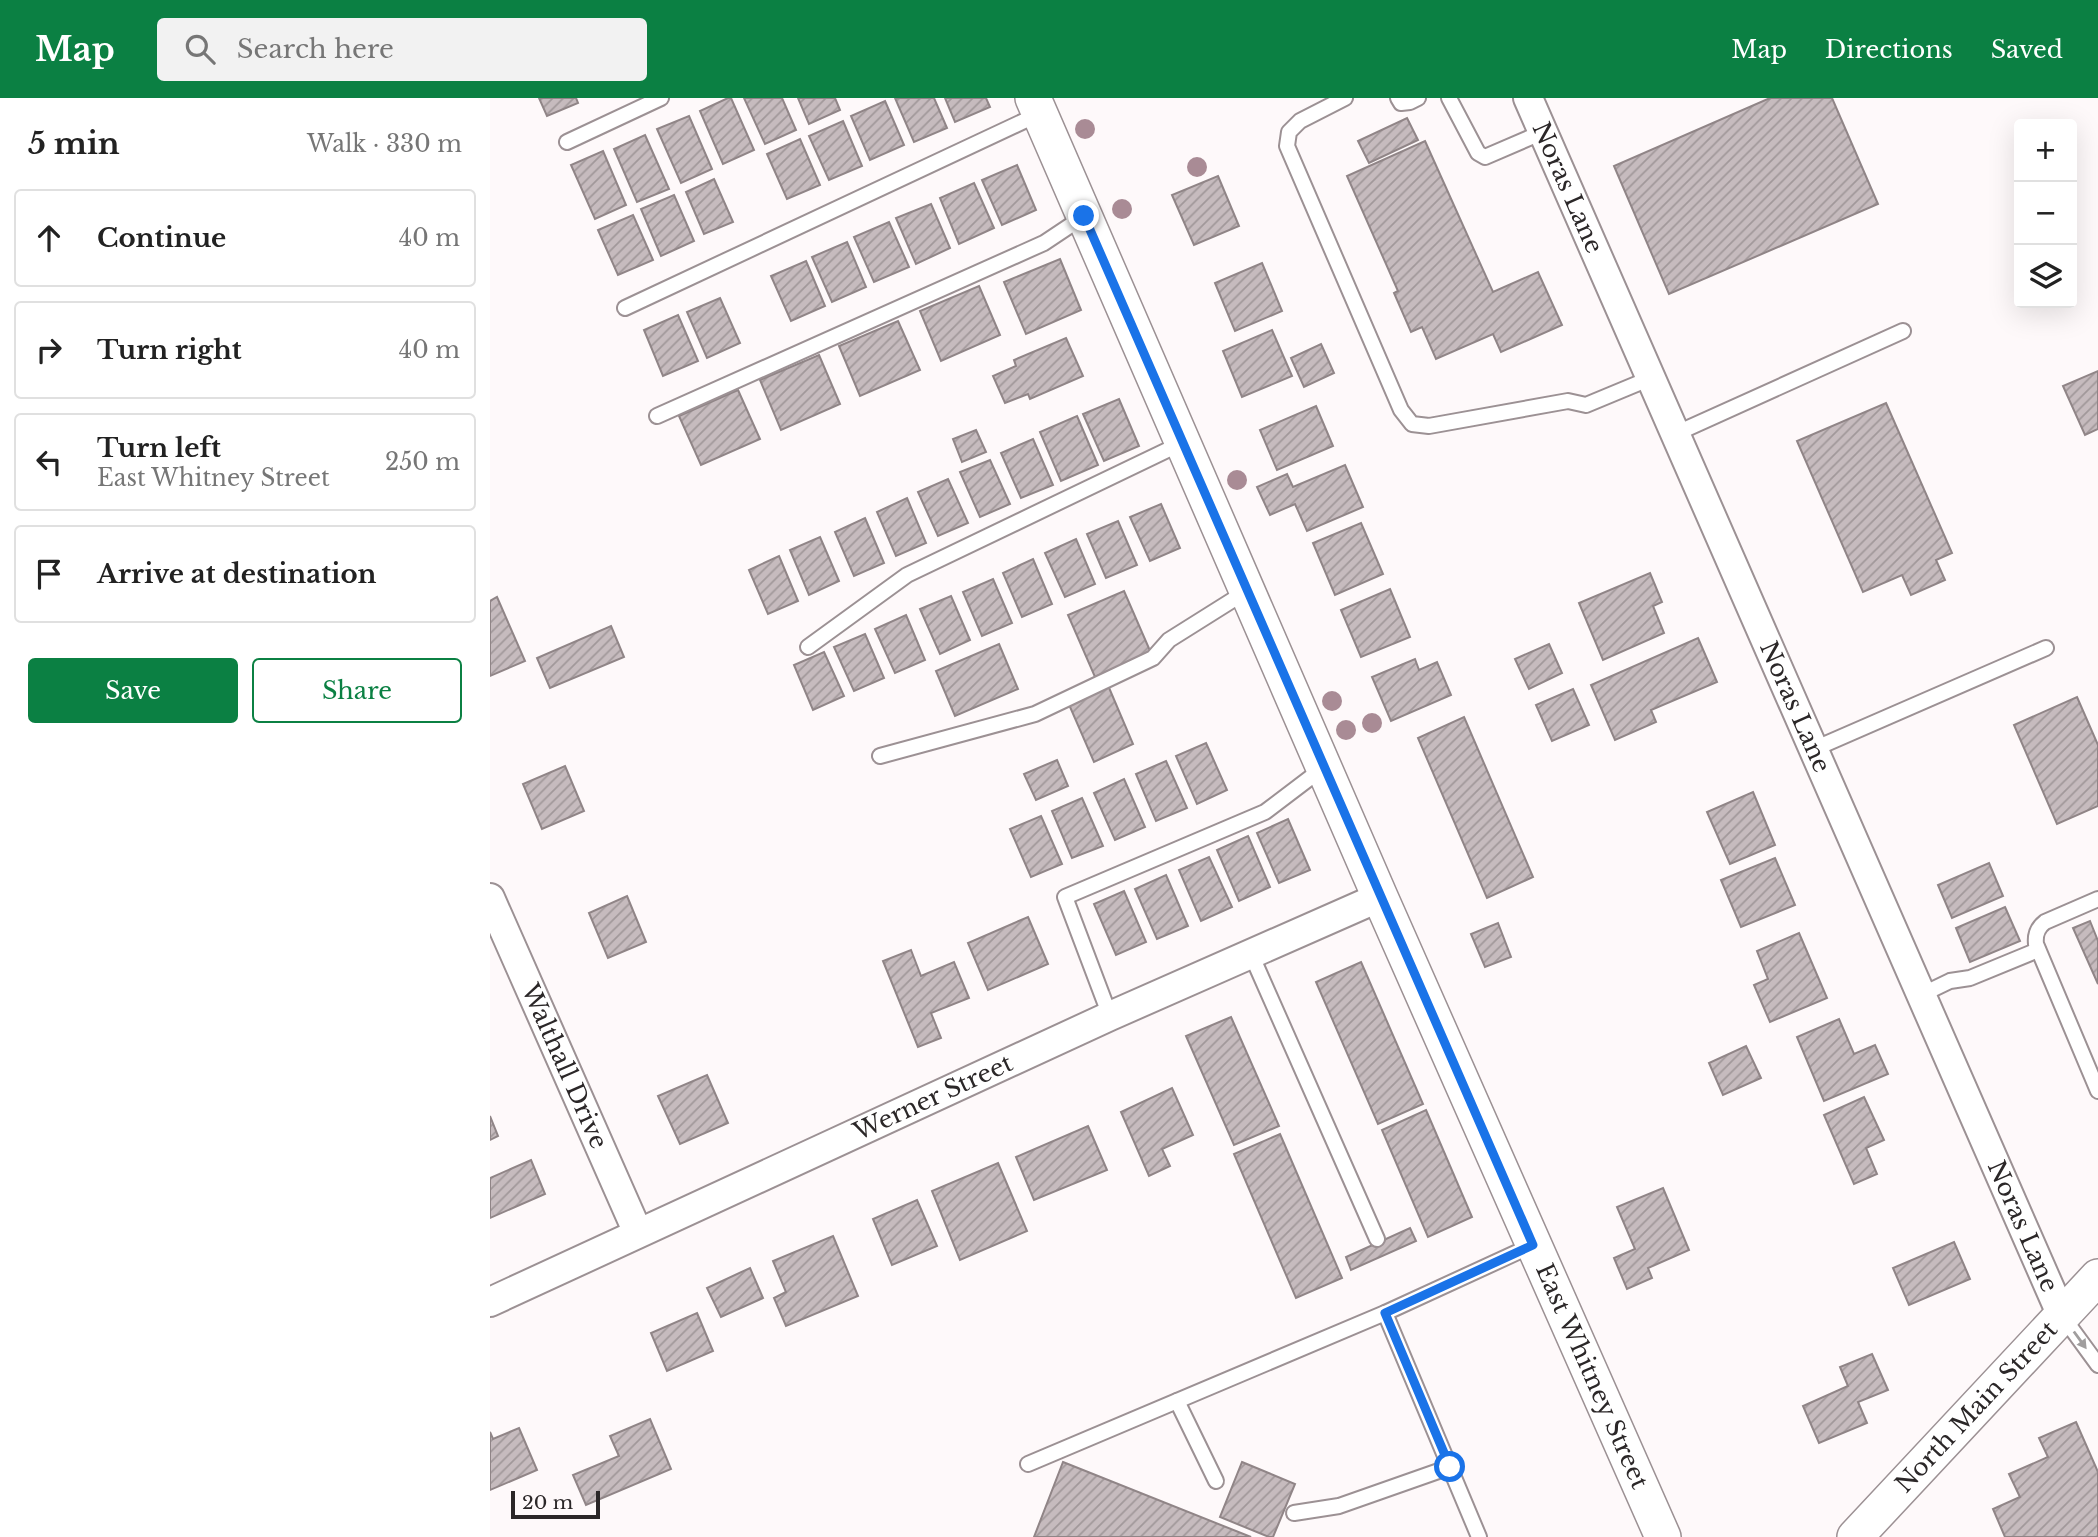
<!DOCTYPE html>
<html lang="en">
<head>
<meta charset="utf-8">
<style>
	:root { --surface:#fff; --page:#f2f2f2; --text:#222; --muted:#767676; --line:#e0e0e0; --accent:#0b8043 }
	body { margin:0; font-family:"Libre Baskerville",serif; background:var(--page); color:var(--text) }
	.controls { position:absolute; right:21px; top:21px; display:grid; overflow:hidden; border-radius:7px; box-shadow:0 7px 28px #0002 }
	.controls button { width:63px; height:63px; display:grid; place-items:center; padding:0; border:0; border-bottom:2px solid var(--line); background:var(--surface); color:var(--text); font:35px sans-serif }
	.scale { position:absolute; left:21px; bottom:18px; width:89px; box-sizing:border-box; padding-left:7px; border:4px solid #2b2728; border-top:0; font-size:19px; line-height:24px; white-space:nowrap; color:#2b2728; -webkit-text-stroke:5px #fef9fa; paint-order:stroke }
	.stop { position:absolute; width:21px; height:21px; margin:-16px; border:5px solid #1a73e8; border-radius:50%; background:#fff }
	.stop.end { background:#1a73e8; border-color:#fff; box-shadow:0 2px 7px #0008 }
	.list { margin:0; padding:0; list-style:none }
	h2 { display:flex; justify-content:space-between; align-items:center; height:91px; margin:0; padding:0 28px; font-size:30px }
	h2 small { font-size:23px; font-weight:400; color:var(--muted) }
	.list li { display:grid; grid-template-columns:46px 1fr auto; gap:21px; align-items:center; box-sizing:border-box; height:98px; margin:0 14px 14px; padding:0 14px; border:2px solid var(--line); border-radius:7px }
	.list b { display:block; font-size:26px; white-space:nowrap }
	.list p { margin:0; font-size:23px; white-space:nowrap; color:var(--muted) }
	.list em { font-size:23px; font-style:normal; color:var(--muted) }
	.actions { display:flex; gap:14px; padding:21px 28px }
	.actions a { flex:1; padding:16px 0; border:2px solid var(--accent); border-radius:7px; text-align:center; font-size:24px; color:var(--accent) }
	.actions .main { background:var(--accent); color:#fff }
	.icon { flex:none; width:38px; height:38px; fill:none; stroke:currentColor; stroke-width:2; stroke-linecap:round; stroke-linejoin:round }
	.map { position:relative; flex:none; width:1608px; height:1439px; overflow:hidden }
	header { display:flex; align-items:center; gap:42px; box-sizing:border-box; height:98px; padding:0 35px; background:var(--accent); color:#fff }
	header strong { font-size:33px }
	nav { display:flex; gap:38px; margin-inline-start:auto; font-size:24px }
	.search { width:490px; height:63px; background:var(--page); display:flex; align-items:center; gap:18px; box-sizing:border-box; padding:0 24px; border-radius:7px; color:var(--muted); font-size:26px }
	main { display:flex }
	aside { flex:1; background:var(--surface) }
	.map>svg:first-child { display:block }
	.building { fill:url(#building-hatch); stroke:#908587; stroke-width:2 }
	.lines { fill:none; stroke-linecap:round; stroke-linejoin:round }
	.service-casing { stroke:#9c9194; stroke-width:18 }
	.minor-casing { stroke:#9c9194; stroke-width:32 }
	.tertiary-casing { stroke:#9c9194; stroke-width:38 }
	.service { stroke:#fff; stroke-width:14 }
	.minor { stroke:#fff; stroke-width:28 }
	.tertiary { stroke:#fff; stroke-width:35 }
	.tree { fill:#a98b95 }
	.oneway { fill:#a09e9e }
	.route { stroke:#1a73e8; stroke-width:9 }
	.labels { text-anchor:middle; stroke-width:5; stroke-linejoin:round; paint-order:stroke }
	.street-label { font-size:24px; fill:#2b2728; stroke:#fef9fa }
</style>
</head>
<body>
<header>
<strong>Map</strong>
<div class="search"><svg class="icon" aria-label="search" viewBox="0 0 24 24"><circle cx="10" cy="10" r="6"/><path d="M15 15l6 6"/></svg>Search here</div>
<nav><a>Map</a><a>Directions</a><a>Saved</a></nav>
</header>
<main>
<aside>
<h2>5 min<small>Walk · 330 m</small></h2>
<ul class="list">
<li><svg class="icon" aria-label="ahead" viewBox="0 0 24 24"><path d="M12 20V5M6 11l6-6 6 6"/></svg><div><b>Continue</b></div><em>40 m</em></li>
<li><svg class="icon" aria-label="right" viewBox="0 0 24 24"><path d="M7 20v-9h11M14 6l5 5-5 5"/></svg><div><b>Turn right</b></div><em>40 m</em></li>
<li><svg class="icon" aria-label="left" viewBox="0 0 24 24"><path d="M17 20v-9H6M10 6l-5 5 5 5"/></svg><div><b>Turn left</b><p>East Whitney Street</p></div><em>250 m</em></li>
<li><svg class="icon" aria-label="arrive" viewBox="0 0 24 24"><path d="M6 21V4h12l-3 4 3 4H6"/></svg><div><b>Arrive at destination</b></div></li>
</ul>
<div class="actions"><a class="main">Save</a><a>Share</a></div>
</aside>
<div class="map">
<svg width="1608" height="1439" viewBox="0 0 1608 1439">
	<defs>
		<pattern id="building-hatch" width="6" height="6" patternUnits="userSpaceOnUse" patternTransform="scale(1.75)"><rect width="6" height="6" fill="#c6bbbe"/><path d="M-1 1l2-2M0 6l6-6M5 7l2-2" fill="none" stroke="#a1989a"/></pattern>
	</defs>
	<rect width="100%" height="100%" fill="#fef9fa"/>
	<g class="building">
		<polygon points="49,0 86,0 88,5 57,18"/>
		<polygon points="238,0 241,0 264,52 233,66 210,13"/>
		<polygon points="254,0 292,0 306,32 275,46"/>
		<polygon points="308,0 345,0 350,12 319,26"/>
		<polygon points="405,0 444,0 457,30 424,44"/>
		<polygon points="455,0 496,0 500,9 465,24"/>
		<polygon points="1280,0 1342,0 1388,106 1179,196 1124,68"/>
		<polygon points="395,3 414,47 380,62 361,18"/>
		<polygon points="199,18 222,71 191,85 167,31"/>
		<polygon points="917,20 928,42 879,65 868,43"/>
		<polygon points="353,23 372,68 339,82 319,38"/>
		<polygon points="155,37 179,91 147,104 124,51"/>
		<polygon points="310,41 330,87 297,101 277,56"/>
		<polygon points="935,43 1003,194 1048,174 1072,227 1011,254 1003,236 946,261 932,229 921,234 904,195 908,193 857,78"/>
		<polygon points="113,53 136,107 105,121 81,67"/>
		<polygon points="527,67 546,112 512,127 492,82"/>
		<polygon points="728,78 749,128 704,147 682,97"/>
		<polygon points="224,81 243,124 214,136 196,94"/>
		<polygon points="484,85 504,130 469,146 450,100"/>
		<polygon points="184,97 204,143 171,158 151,111"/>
		<polygon points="441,106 460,150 426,166 406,120"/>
		<polygon points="143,117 163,162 128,177 108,132"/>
		<polygon points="399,124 419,169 384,184 364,139"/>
		<polygon points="357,144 376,189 342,204 322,159"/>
		<polygon points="570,161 591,212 536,236 514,184"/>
		<polygon points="316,163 335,208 301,223 281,178"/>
		<polygon points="772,165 792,213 745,233 725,185"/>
		<polygon points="489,188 510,237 451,263 430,213"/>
		<polygon points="230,200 250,245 217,260 197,214"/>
		<polygon points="188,217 208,263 173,278 154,232"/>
		<polygon points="408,223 430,272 370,298 349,248"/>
		<polygon points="782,232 802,278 752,299 733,253"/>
		<polygon points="576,240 593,278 540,301 538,296 515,305 503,278 526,268 524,262"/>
		<polygon points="831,246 844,275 814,289 801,260"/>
		<polygon points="329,257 350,306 291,332 270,282"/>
		<polygon points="1608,273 1608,331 1595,337 1573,288"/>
		<polygon points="248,292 270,341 211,367 189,318"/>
		<polygon points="629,301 649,348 614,363 593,316"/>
		<polygon points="1396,305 1462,455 1446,462 1455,482 1421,497 1412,477 1373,494 1307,343"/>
		<polygon points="826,308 843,348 787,372 770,332"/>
		<polygon points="587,318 608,367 571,383 550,334"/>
		<polygon points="486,332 496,354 472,364 463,341"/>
		<polygon points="543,341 563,387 531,400 511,355"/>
		<polygon points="500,362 520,406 490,419 470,374"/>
		<polygon points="855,367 873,409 817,433 805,406 780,417 767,389 797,376 803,389"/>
		<polygon points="458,381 478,425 448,438 428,394"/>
		<polygon points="417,400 436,445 406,458 387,414"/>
		<polygon points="671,406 690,450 660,463 640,419"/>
		<polygon points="375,420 394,465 364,478 345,434"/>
		<polygon points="628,423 647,467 616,480 597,436"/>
		<polygon points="871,425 893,476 845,497 823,445"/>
		<polygon points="330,439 349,483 319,497 300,452"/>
		<polygon points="586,441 605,486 575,499 555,455"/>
		<polygon points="289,458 308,503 278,516 259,472"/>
		<polygon points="543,461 562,506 532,519 513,475"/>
		<polygon points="1160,475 1172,504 1163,508 1174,535 1113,562 1089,505"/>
		<polygon points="503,481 522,525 492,538 473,494"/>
		<polygon points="900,491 920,539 871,559 851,512"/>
		<polygon points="634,493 661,555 605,579 578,517"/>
		<polygon points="461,498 480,542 450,556 430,511"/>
		<polygon points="7,499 35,563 0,578 0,503"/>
		<polygon points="416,517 435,562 405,575 385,531"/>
		<polygon points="121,528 134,559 60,590 47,560"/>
		<polygon points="375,536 394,580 364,593 344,549"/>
		<polygon points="1208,540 1227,584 1161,612 1166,624 1125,642 1101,587"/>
		<polygon points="509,546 528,591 465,618 446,573"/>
		<polygon points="1059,546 1072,575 1039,591 1025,561"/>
		<polygon points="334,554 354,598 323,612 304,567"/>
		<polygon points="925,561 929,572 947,564 961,597 901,623 882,579"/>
		<polygon points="617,585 643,646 604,664 577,602"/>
		<polygon points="1083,591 1099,627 1062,643 1046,607"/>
		<polygon points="1587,599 1608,647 1608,708 1567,726 1524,627"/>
		<polygon points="974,619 1043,779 997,800 928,640"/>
		<polygon points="716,645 737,692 707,706 686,658"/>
		<polygon points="567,662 578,688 546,702 534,676"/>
		<polygon points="676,663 697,710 666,723 646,676"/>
		<polygon points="75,668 94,713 52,731 33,686"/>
		<polygon points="634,681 655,729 625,742 604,695"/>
		<polygon points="1263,694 1285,747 1240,766 1217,714"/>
		<polygon points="592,700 613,748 582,760 562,713"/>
		<polygon points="551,718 572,766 541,779 520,731"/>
		<polygon points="798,721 820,772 789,785 767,735"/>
		<polygon points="758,738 780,789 749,803 727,752"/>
		<polygon points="719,759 742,809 711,823 689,772"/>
		<polygon points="1285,760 1305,807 1251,829 1231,782"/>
		<polygon points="1499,765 1513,798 1462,820 1448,787"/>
		<polygon points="676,777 698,828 667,841 645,791"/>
		<polygon points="634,793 656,844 626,857 604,806"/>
		<polygon points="137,798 156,844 118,860 99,815"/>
		<polygon points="1515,809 1530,843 1480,864 1466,830"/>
		<polygon points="538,819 558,866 498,892 478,845"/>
		<polygon points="1600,823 1608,843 1608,886 1583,830"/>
		<polygon points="1008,825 1021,859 995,869 981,836"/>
		<polygon points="1309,835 1337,900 1280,924 1264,887 1278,881 1267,853"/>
		<polygon points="421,852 431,878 464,864 479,900 441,915 451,940 428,949 393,863"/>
		<polygon points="871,864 933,1006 888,1026 826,884"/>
		<polygon points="741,919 789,1028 744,1047 696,938"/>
		<polygon points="1349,921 1364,956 1385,947 1398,976 1334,1003 1307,939"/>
		<polygon points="1256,948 1271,980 1233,997 1219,965"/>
		<polygon points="217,977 238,1025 190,1046 168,998"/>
		<polygon points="682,990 703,1037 672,1051 680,1068 659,1078 631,1014"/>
		<polygon points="1374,999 1394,1042 1376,1050 1387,1076 1364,1086 1334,1017"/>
		<polygon points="936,1012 982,1119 938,1139 892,1032"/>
		<polygon points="0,1018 8,1038 0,1042"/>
		<polygon points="598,1028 617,1072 544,1102 526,1059"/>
		<polygon points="790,1036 852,1180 806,1200 744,1056"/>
		<polygon points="41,1062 55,1096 0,1120 0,1080"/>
		<polygon points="508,1065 537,1133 470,1162 442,1093"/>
		<polygon points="1173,1090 1199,1152 1158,1170 1162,1180 1137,1191 1124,1160 1145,1151 1127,1109"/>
		<polygon points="427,1102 447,1148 402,1167 383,1121"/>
		<polygon points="920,1130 926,1143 861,1172 856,1159"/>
		<polygon points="343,1138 368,1198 296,1228 284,1200 296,1194 283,1163"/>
		<polygon points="1464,1144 1480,1181 1419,1207 1403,1170"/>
		<polygon points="260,1170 273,1200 231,1219 217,1190"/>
		<polygon points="207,1215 223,1253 177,1273 161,1235"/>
		<polygon points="1382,1256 1398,1292 1368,1304 1377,1325 1329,1345 1313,1308 1358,1288 1350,1269"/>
		<polygon points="160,1321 181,1371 96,1407 83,1377 129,1358 120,1338"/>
		<polygon points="1586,1324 1608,1374 1608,1439 1515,1439 1503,1411 1530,1399 1519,1376 1558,1359 1549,1340"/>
		<polygon points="29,1330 47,1372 0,1392 0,1334 3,1341"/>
		<polygon points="573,1364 761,1439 544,1439"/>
		<polygon points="752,1364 805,1386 783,1439 779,1439 730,1419"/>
	</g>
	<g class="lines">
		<g class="service-casing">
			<g id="service">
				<polyline points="855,0 810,23 799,34 797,48 911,312 922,326 939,328 1078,303 1096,307 1161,280"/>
				<polyline points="908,0 911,5 920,4 928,0"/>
				<polyline points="959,0 988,55 995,59 1053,34"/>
				<polyline points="77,44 171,0"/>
				<polyline points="135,210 549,16"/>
				<polyline points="167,318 554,145 593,119"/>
				<polyline points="1185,336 1413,233"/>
				<polyline points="318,549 417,477 692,345"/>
				<polyline points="1324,651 1556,550"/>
				<polyline points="390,658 545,616 663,560 679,542 757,493"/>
				<path d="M 1608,801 L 1555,824 C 1547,830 1545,837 1546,846 L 1608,993"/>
				<polyline points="761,856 887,1141"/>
				<polyline points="1431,897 1460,883 1480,880 1548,852"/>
				<polyline points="620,918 575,799 775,714 833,670"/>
				<polyline points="895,1215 989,1439"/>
				<polyline points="1573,1219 1608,1267"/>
				<polyline points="687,1303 726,1383"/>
				<polyline points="538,1366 895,1215 1043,1147"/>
				<polyline points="804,1415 849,1408 960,1369"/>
			</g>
		</g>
		<g class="minor-casing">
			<g id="minor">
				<path id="s1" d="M 1038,0 L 1572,1218"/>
				<path id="s2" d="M 0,800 L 148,1135"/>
				<path id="s3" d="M 0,1204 L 620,918 L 890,799"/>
			</g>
		</g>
		<g class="tertiary-casing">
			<g id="tertiary">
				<path id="s4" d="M 543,0 L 890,799 L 1173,1439"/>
				<path id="s5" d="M 1365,1439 L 1608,1179"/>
			</g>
		</g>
		<use href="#service" class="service"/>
		<use href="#minor" class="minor"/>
		<use href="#tertiary" class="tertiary"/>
	</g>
	<g class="tree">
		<circle cx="595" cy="31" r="10"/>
		<circle cx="707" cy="69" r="10"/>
		<circle cx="632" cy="111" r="10"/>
		<circle cx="747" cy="382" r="10"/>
		<circle cx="842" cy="603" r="10"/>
		<circle cx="882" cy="625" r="10"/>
		<circle cx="856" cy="632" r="10"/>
	</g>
	<defs><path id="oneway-solid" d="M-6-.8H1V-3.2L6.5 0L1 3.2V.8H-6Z" transform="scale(1.75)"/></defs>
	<use class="oneway" href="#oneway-solid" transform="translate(1590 1242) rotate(54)"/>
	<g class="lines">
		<polyline class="route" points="594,118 1043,1147 895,1215 960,1369"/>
	</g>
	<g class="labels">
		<g class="street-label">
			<text dy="8" stroke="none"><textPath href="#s1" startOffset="98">Noras Lane</textPath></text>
			<text dy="8" stroke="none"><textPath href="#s1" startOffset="665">Noras Lane</textPath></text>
			<text dy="8" stroke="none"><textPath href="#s2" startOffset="184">Walthall Drive</textPath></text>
			<text dy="8" stroke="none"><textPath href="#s3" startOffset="488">Werner Street</textPath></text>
			<text dy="8" stroke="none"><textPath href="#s1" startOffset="1232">Noras Lane</textPath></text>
			<text dy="8" stroke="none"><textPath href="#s4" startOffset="1395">East Whitney Street</textPath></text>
			<text dy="8" stroke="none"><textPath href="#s5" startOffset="178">North Main Street</textPath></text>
		</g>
	</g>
</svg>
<div class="controls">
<button>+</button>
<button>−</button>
<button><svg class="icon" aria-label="layers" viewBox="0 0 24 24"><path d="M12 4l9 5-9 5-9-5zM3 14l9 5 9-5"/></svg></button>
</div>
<div class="scale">20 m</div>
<div class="stop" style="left:960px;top:1369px"></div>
<div class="stop end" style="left:594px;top:118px"></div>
</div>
</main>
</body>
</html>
